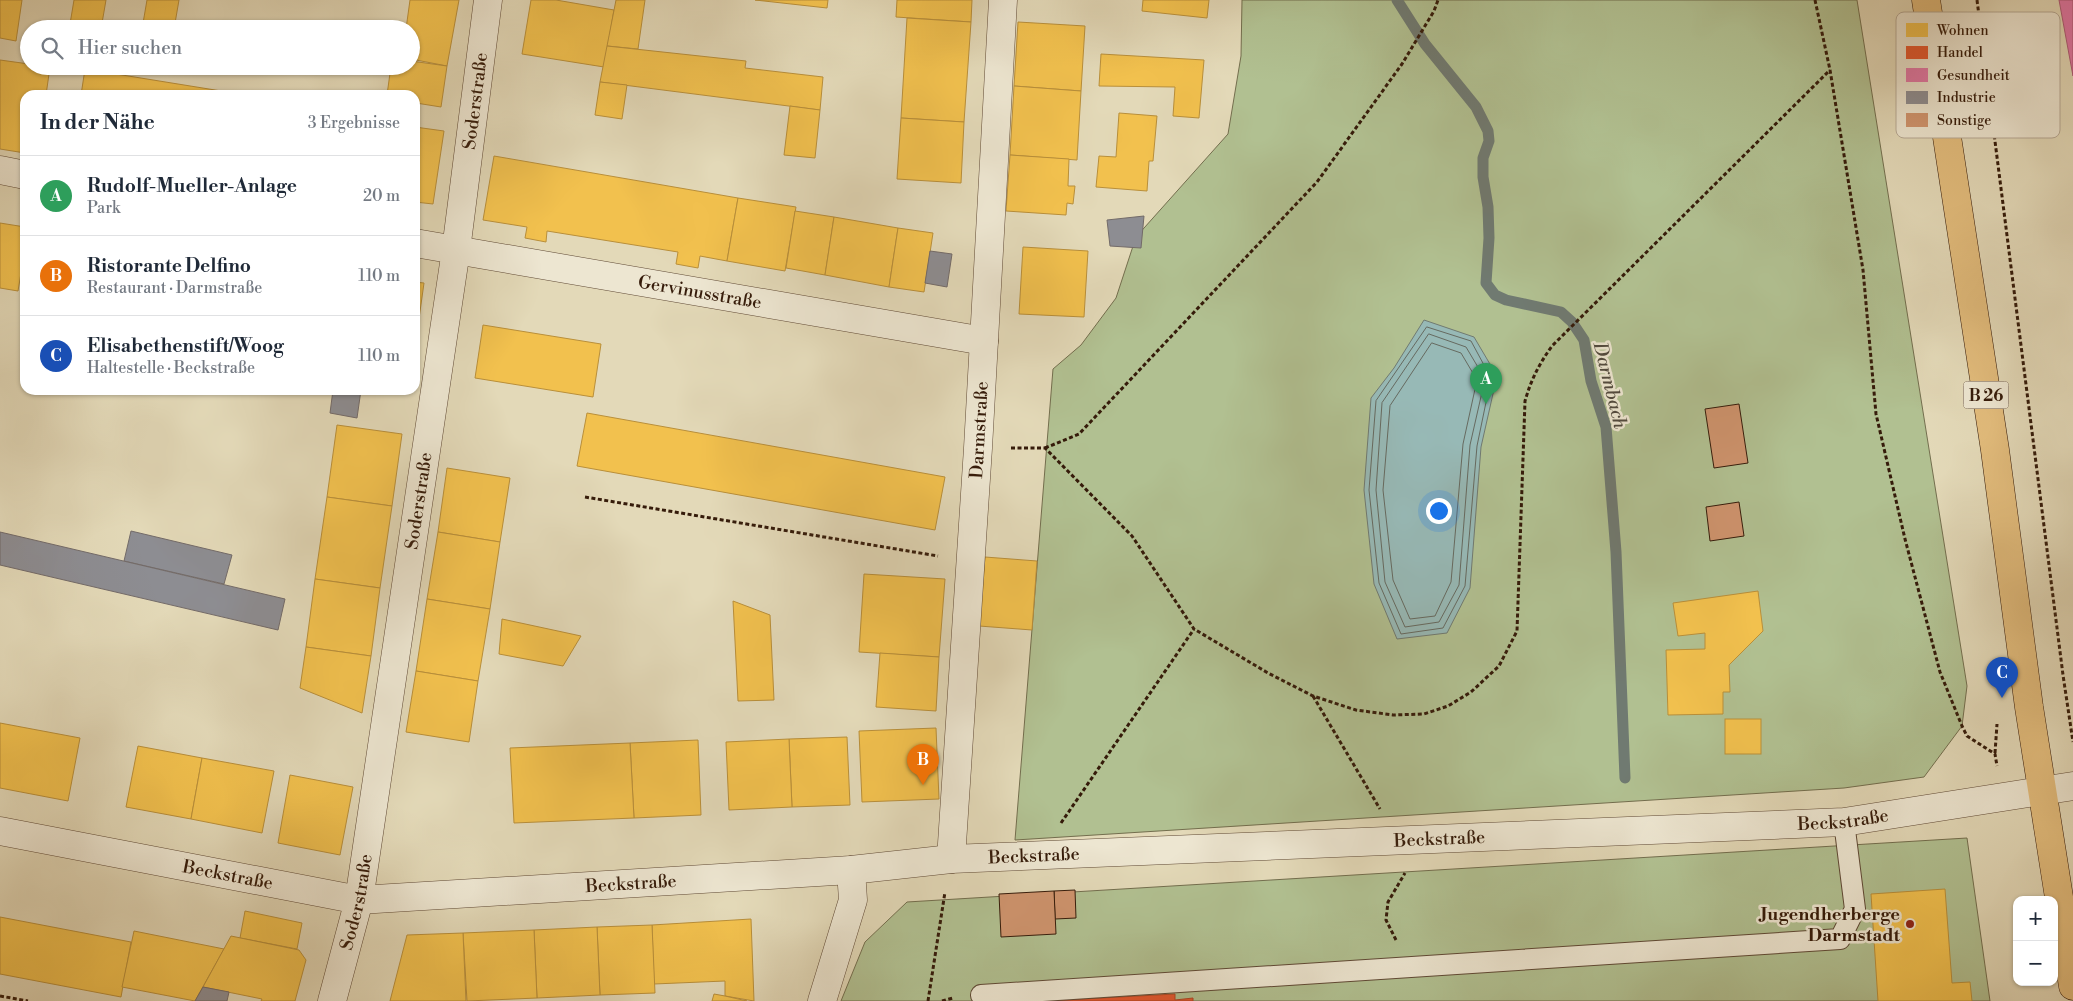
<!DOCTYPE html>
<html lang="de">
<head>
<meta charset="utf-8">
<style>
	:root { --surface:#fff; --page:#f2f2f3; --text:#1f2937; --muted:#747a83; --line:#e0e1e3; --accent:#7c3aed }
	body { margin:0; font-family:"Libre Bodoni",serif; background:var(--page); color:var(--text) }
	.controls { position:absolute; right:15px; bottom:15px; display:grid; overflow:hidden; border-radius:10px; box-shadow:0 1px 4px #0004 }
	.controls button { width:45px; height:45px; display:grid; place-items:center; padding:0; border:0; border-bottom:1px solid var(--line); background:var(--surface); color:var(--text); font:25px sans-serif }
	.you { position:absolute; left:1438px; top:510px; width:18px; height:18px; margin:-12px; border:4px solid #fff; border-radius:50%; background:#1a73e8; box-shadow:0 0 0 8px #1a73e833 }
	.badge { display:grid; place-items:center; width:32px; height:32px; border-radius:50%; background:var(--accent); color:#fff; font-size:16px; font-weight:700 }
	.pin { position:absolute; translate:-50% -41px; filter:drop-shadow(0 1px 2px #0008) }
	.pin::after { content:''; position:absolute; top:26px; width:18px; height:15px; background:inherit; clip-path:polygon(0 0,100% 0,50% 100%) }
	.list { margin:0; padding:0; list-style:none }
	h2 { display:flex; justify-content:space-between; align-items:center; height:65px; margin:0; padding:0 20px; font-size:21px }
	h2 small { font-size:16px; font-weight:400; color:var(--muted) }
	.list li { display:grid; grid-template-columns:32px 1fr auto; gap:15px; align-items:center; box-sizing:border-box; height:80px; padding:0 20px; border-top:1px solid var(--line) }
	.list b { display:block; font-size:19px; white-space:nowrap }
	.list p { margin:0; font-size:16px; white-space:nowrap; color:var(--muted) }
	.list em { font-size:16px; font-style:normal; color:var(--muted) }
	.icon { flex:none; width:28px; height:28px; fill:none; stroke:currentColor; stroke-width:2; stroke-linecap:round; stroke-linejoin:round }
	.map { position:relative; flex:none; width:2073px; height:1001px; overflow:hidden }
	.search { position:absolute; background:var(--surface); box-shadow:0 1px 4px #0004; left:20px; top:20px; width:400px; height:55px; display:flex; align-items:center; gap:12px; box-sizing:border-box; padding:0 18px; border-radius:28px; color:var(--muted); font-size:19px }
	.panel { position:absolute; background:var(--surface); box-shadow:0 1px 4px #0004; left:20px; top:90px; width:400px; height:305px; border-radius:15px }
	.map>svg:first-child { display:block }
	.green { fill:#b1c091; stroke:#736e4e }
	.water { fill:#97b9b6; stroke:#707a71 }
	.homes { fill:#f2c14e; stroke:#b98f3a }
	.shops { fill:#e4572e; stroke:#b04523 }
	.health { fill:#e377a8; stroke:#af5b79 }
	.industry { fill:#8d8d92; stroke:#736b69 }
	.lines { fill:none; stroke-linecap:round; stroke-linejoin:round }
	.shore { stroke:#666a60; stroke-width:1 }
	.stream { stroke:#707a71; stroke-width:11 }
	.building { fill:#cf946e; stroke:#351b0a }
	.lane-casing { stroke:#604a36; stroke-width:22 }
	.street-casing { stroke:#604a36; stroke-width:29 }
	.primary-casing { stroke:#351b0a; stroke-width:29 }
	.path { stroke:#351b0a; stroke-width:3; stroke-dasharray:4 2.5; stroke-linecap:butt }
	.lane { stroke:#ede6d1; stroke-width:20 }
	.street { stroke:#ede6d1; stroke-width:28 }
	.primary { stroke:#e2bc7c; stroke-width:28 }
	.poi-dot { fill:#8f2418; stroke:#ede6d1; stroke-width:2 }
	.labels { text-anchor:middle; stroke-width:5; stroke-linejoin:round; paint-order:stroke }
	.shield { fill:#ede6d1; stroke:#6c5846; stroke-width:1 }
	.shield-label { font-size:16px; font-weight:bold; fill:#351b0a }
	.street-label { font-size:18px; fill:#351b0a; stroke:#ede6d1 }
	.poi-label { font-size:18px; font-weight:bold; fill:#351b0a; stroke:#ede6d1; text-anchor:end }
	.water-label { font-size:19px; font-style:italic; fill:#524a3e; stroke:#ede6d1 }
	.key { fill:#ede6d1; stroke:#b6a995; stroke-width:1 }
	.key-label { font-size:14px; fill:#351b0a }
</style>
</head>
<body>
<div class="map">
<svg width="2073" height="1001" viewBox="0 0 2073 1001">
	<rect width="100%" height="100%" fill="#e3d9b8"/>
	<filter id="stains"><feTurbulence type="fractalNoise" baseFrequency=".004" numOctaves="4"/><feColorMatrix values="0 0 0 0 .2 0 0 0 0 .09 0 0 0 0 .02 0 0 0 .5 -.17"/></filter>
	<radialGradient id="worn" r=".72"><stop offset=".6" stop-color="#630" stop-opacity="0"/><stop offset="1" stop-color="#630" stop-opacity=".3"/></radialGradient>
	<g class="green">
		<polygon points="1242,0 1857,0 1967,686 1962,726 1924,777 1844,788 1015,840 1053,369 1081,345 1116,298 1136,237 1228,134 1241,56"/>
		<polygon points="1967,838 1990,1001 841,1001 865,942 907,902"/>
	</g>
	<polygon class="water" points="1424,320 1474,337 1497,376 1481,447 1470,588 1447,633 1397,639 1374,584 1364,490 1371,398 1394,368"/>
	<g class="homes">
		<polygon points="0,0 22,0 16,41 0,38"/>
		<polygon points="74,0 106,0 101,29 70,24"/>
		<polygon points="147,0 179,0 174,29 142,29"/>
		<polygon points="410,0 459,0 447,66 411,59 411,29 406,29"/>
		<polygon points="531,0 556,0 614,10 604,67 522,54"/>
		<polygon points="616,0 645,0 638,49 607,46"/>
		<polygon points="755,0 828,0 827,8"/>
		<polygon points="897,0 972,0 971,22 896,17"/>
		<polygon points="1143,0 1209,0 1207,18 1142,11"/>
		<polygon points="907,18 971,22 964,122 901,118"/>
		<polygon points="1018,22 1085,26 1081,91 1014,86"/>
		<polygon points="607,46 746,61 745,68 823,77 820,110 600,82"/>
		<polygon points="1101,54 1204,60 1199,118 1173,116 1175,87 1099,86"/>
		<polygon points="0,60 29,64 29,66 50,67 46,95 25,95 25,153 0,149"/>
		<polygon points="411,61 447,66 441,107 416,103 415,108 415,95 387,95 391,66 411,66"/>
		<polygon points="85,69 246,95 81,95"/>
		<polygon points="600,82 627,85 622,119 595,115"/>
		<polygon points="1014,86 1081,91 1077,160 1010,155"/>
		<polygon points="790,106 820,110 815,158 784,155"/>
		<polygon points="1119,113 1157,116 1153,161 1149,161 1147,191 1096,187 1099,156 1116,157"/>
		<polygon points="901,118 964,122 961,183 897,179"/>
		<polygon points="415,127 444,131 433,204 415,202"/>
		<polygon points="1010,155 1069,159 1068,186 1075,186 1073,204 1067,203 1066,215 1006,211"/>
		<polygon points="494,156 738,198 727,261 700,256 698,268 676,264 678,252 547,231 546,242 525,238 527,227 483,220"/>
		<polygon points="738,198 796,207 785,271 727,261"/>
		<polygon points="795,211 834,217 825,275 786,268"/>
		<polygon points="834,217 898,228 889,287 825,275"/>
		<polygon points="0,223 25,227 25,249 18,291 0,288"/>
		<polygon points="898,228 933,233 924,292 889,287"/>
		<polygon points="1023,247 1088,251 1084,317 1019,314"/>
		<polygon points="415,282 424,283 415,347"/>
		<polygon points="483,325 601,344 593,397 475,378"/>
		<polygon points="587,413 945,477 935,530 577,466"/>
		<polygon points="337,425 402,434 392,506 327,497"/>
		<polygon points="447,468 510,478 500,542 438,532"/>
		<polygon points="327,497 392,506 380,588 315,579"/>
		<polygon points="438,532 500,542 490,609 427,599"/>
		<polygon points="985,557 1037,561 1032,630 979,626"/>
		<polygon points="864,574 945,579 939,657 859,652"/>
		<polygon points="315,579 380,588 371,656 306,647"/>
		<polygon points="1758,591 1763,631 1729,665 1730,692 1723,692 1723,714 1668,715 1666,650 1705,649 1705,633 1678,636 1673,603"/>
		<polygon points="427,599 490,609 478,681 416,671"/>
		<polygon points="733,601 770,615 774,700 738,701"/>
		<polygon points="502,619 581,636 563,666 499,654"/>
		<polygon points="306,647 371,656 362,713 300,688"/>
		<polygon points="880,653 939,657 936,711 876,707"/>
		<polygon points="416,671 478,681 469,742 406,732"/>
		<rect x="1725" y="719" width="36" height="35"/>
		<polygon points="0,723 80,738 68,801 0,788"/>
		<polygon points="936,728 939,799 862,802 859,731"/>
		<polygon points="847,737 850,805 792,807 789,739"/>
		<polygon points="789,739 792,807 729,810 726,742"/>
		<polygon points="698,740 701,815 634,818 630,743"/>
		<polygon points="630,743 634,818 514,823 510,748"/>
		<polygon points="138,746 202,758 191,819 126,807"/>
		<polygon points="202,758 274,771 262,833 191,819"/>
		<polygon points="290,775 353,787 340,855 278,843"/>
		<polygon points="1945,889 1952,983 1970,982 1972,1001 1878,1001 1871,894"/>
		<polygon points="245,911 302,923 297,949 240,938"/>
		<polygon points="0,917 131,942 121,997 0,974"/>
		<polygon points="751,919 754,1001 725,996 725,981 654,984 652,925"/>
		<polygon points="652,925 655,993 600,995 597,927"/>
		<polygon points="597,927 600,995 537,998 534,930"/>
		<polygon points="534,930 537,998 467,1001 463,933"/>
		<polygon points="134,931 224,949 195,1001 122,987"/>
		<polygon points="463,933 466,1001 390,1001 407,935"/>
		<polygon points="231,936 299,950 306,960 295,1001 261,1001 262,999 203,987"/>
		<polygon points="714,994 725,996 747,1001 712,1001"/>
	</g>
	<polygon class="shops" points="1175,994 1175,1000 1193,998 1193,1001 1046,1001"/>
	<polygon class="health" points="2059,0 2073,0 2073,76"/>
	<g class="industry">
		<polygon points="1144,216 1141,248 1110,246 1107,220"/>
		<polygon points="930,251 952,254 947,287 925,283"/>
		<polygon points="333,390 361,390 357,418 330,413"/>
		<polygon points="131,531 232,555 224,584 124,561"/>
		<polygon points="0,532 285,599 278,630 0,565"/>
		<polygon points="203,987 229,992 227,1001 195,1001"/>
	</g>
	<g class="lines">
		<g class="shore">
			<polygon points="1427,327 1471,341 1491,378 1477,446 1465,586 1443,628 1401,634 1379,583 1369,490 1376,401"/>
			<polygon points="1429,334 1466,347 1485,379 1470,445 1459,585 1439,622 1405,627 1385,582 1376,490 1382,403"/>
			<polygon points="1432,343 1461,353 1477,380 1463,444 1451,582 1435,616 1410,619 1393,580 1383,490 1390,406"/>
		</g>
		<polyline class="stream" points="1397,0 1425,44 1476,107 1488,131 1489,141 1483,158 1483,177 1488,207 1489,238 1486,283 1495,295 1506,300 1561,312 1572,322 1584,340 1591,381 1606,427 1616,552 1625,778"/>
	</g>
	<g class="building">
		<polygon points="1739,404 1748,463 1714,468 1705,409"/>
		<polygon points="1739,502 1744,536 1710,541 1706,507"/>
		<polygon points="1075,890 1076,918 1055,919 1054,891"/>
		<polygon points="1054,891 1056,934 1001,937 999,894"/>
	</g>
	<g class="lines">
		<g class="lane-casing">
			<polyline id="lane" points="981,995 1840,939 1855,909 1844,822"/>
		</g>
		<g class="street-casing">
			<g id="street">
				<polyline points="0,170 25,175"/>
				<path id="s1" d="M 415,243 L 984,341"/>
				<path id="s2" d="M 0,831 L 359,900 L 851,870 L 951,859 L 1844,822 L 2073,786"/>
				<path id="s3" d="M 951,859 L 978,448 L 1003,0"/>
				<path id="s4" d="M 332,1001 L 359,900 L 456,250 L 488,0"/>
				<polyline points="822,1001 853,900 851,870"/>
			</g>
		</g>
		<g class="primary-casing">
			<polyline id="primary" points="1926,0 1995,450 2029,707 2073,986"/>
		</g>
		<g class="path">
			<polyline points="1815,0 1830,70 1863,270 1876,414 1905,539 1940,672 1962,726 1967,736 1995,754 1997,766"/>
			<polyline points="1977,0 2063,675 2073,742"/>
			<path d="M 1011,448 L 1045,448 L 1132,536 L 1194,629 L 1268,673 L 1313,696 L 1356,710 L 1393,715 L 1424,714 L 1448,706 L 1471,692 L 1499,666 L 1517,631 L 1525,401 C 1531,380 1539,364 1552,346 L 1830,70"/>
			<polyline points="1045,448 1079,434 1317,182 1402,64 1434,11 1438,0"/>
			<polyline points="585,497 938,556"/>
			<polyline points="1313,696 1380,809"/>
			<polyline points="1995,753 1997,724"/>
			<polyline points="1061,823 1194,629"/>
			<polyline points="1396,940 1386,920 1388,902 1405,873"/>
			<polyline points="0,996 28,1001"/>
			<polyline points="928,1001 945,892"/>
			<polyline points="942,1001 953,998"/>
		</g>
		<use href="#lane" class="lane"/>
		<use href="#street" class="street"/>
		<use href="#primary" class="primary"/>
	</g>
	<circle class="poi-dot" cx="1910" cy="924" r="5"/>
	<g class="labels">
		<rect class="shield" x="1963.5" y="381.5" width="45" height="27" rx="4"/>
		<g class="shield-label">
			<text x="1986" y="401">B 26</text>
		</g>
		<g class="street-label">
			<text dy="6" stroke="none"><textPath href="#s4" startOffset="912">Soderstraße</textPath></text>
			<text dy="6" stroke="none"><textPath href="#s1" startOffset="289">Gervinusstraße</textPath></text>
			<text dy="6" stroke="none"><textPath href="#s3" startOffset="430">Darmstraße</textPath></text>
			<text dy="6" stroke="none"><textPath href="#s4" startOffset="508">Soderstraße</textPath></text>
			<text dy="6" stroke="none"><textPath href="#s2" startOffset="1852">Beckstraße</textPath></text>
			<text dy="6" stroke="none"><textPath href="#s2" startOffset="1448">Beckstraße</textPath></text>
			<text dy="6" stroke="none"><textPath href="#s2" startOffset="1042">Beckstraße</textPath></text>
			<text dy="6" stroke="none"><textPath href="#s2" startOffset="232">Beckstraße</textPath></text>
			<text dy="6" stroke="none"><textPath href="#s2" startOffset="638">Beckstraße</textPath></text>
			<text dy="6" stroke="none"><textPath href="#s4" startOffset="102">Soderstraße</textPath></text>
		</g>
		<g class="poi-label">
			<text x="1900" y="920">Jugendherberge<tspan x="1900" dy="21">Darmstadt</tspan></text>
		</g>
		<g class="water-label">
			<text transform="translate(1611 385) rotate(76)" y="7">Darmbach</text>
		</g>
	</g>
	<rect x="1896" y="12" width="164" height="126" rx="8" class="key"/>
	<rect x="1906" y="23" width="22" height="14" fill="#f2c14e"/>
	<rect x="1906" y="46" width="22" height="13" fill="#e4572e"/>
	<rect x="1906" y="68" width="22" height="14" fill="#e377a8"/>
	<rect x="1906" y="91" width="22" height="13" fill="#8d8d92"/>
	<rect x="1906" y="113" width="22" height="14" fill="#cf946e"/>
	<g class="key-label">
		<text x="1937" y="35">Wohnen</text>
		<text x="1937" y="57">Handel</text>
		<text x="1937" y="80">Gesundheit</text>
		<text x="1937" y="102">Industrie</text>
		<text x="1937" y="125">Sonstige</text>
	</g>
	<rect width="100%" height="100%" filter="url(#stains)"/>
	<rect width="100%" height="100%" fill="url(#worn)"/>
</svg>
<div class="controls">
<button>+</button>
<button>−</button>
</div>
<div class="you"></div>
<div class="pin badge" style="left:1486px;top:404px;background:#2e9e5b">A</div>
<div class="pin badge" style="left:923px;top:785px;background:#e8710a">B</div>
<div class="pin badge" style="left:2002px;top:698px;background:#1a4fb4">C</div>
<div class="search"><svg class="icon" aria-label="search" viewBox="0 0 24 24"><circle cx="10" cy="10" r="6"/><path d="M15 15l6 6"/></svg>Hier suchen</div>
<section class="panel">
<h2>In der Nähe<small>3 Ergebnisse</small></h2>
<ul class="list">
<li><span class="badge" style="background:#2e9e5b">A</span><div><b>Rudolf-Mueller-Anlage</b><p>Park</p></div><em>20 m</em></li>
<li><span class="badge" style="background:#e8710a">B</span><div><b>Ristorante Delfino</b><p>Restaurant · Darmstraße</p></div><em>110 m</em></li>
<li><span class="badge" style="background:#1a4fb4">C</span><div><b>Elisabethenstift/Woog</b><p>Haltestelle · Beckstraße</p></div><em>110 m</em></li>
</ul>
</section>
</div>
</body>
</html>
